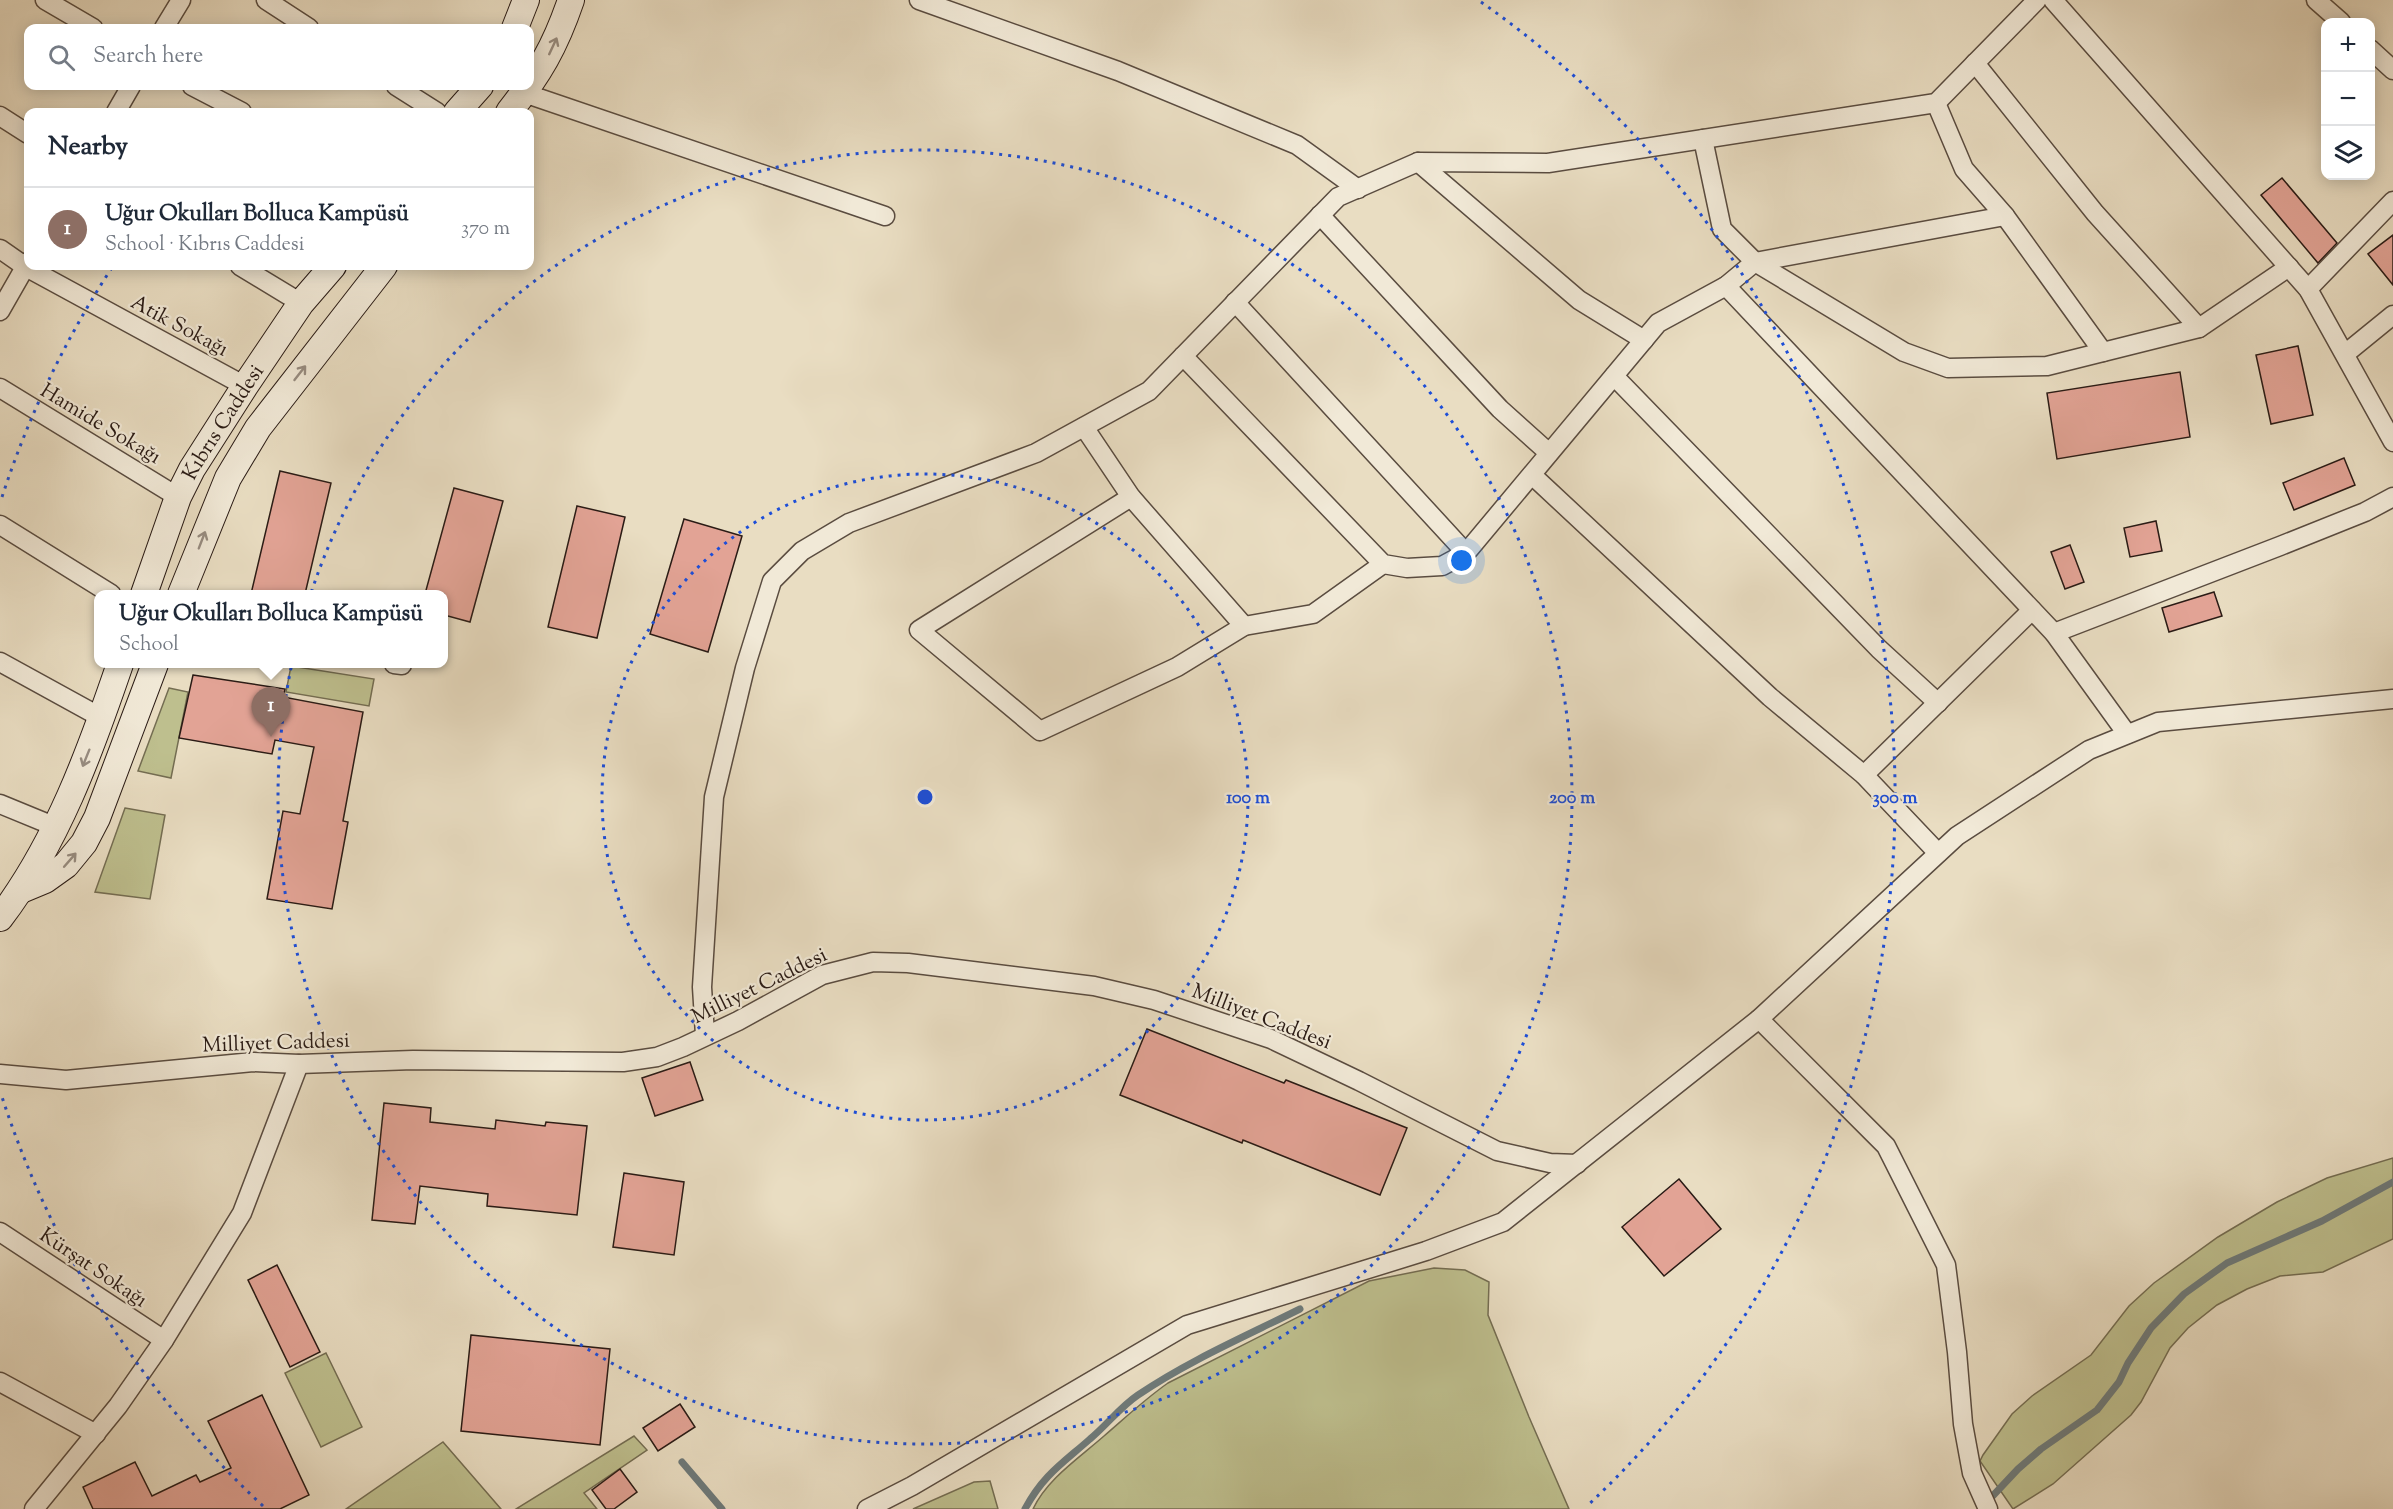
<!DOCTYPE html>
<html lang="en">
<head>
<meta charset="utf-8">
<style>
	:root { --surface:#fff; --page:#f6f6f7; --text:#1f2937; --muted:#747a83; --line:#e0e1e3; --accent:#8f2418 }
	body { margin:0; font-family:"Sorts Mill Goudy",serif; background:var(--page); color:var(--text) }
	.controls { position:absolute; right:18px; top:18px; display:grid; overflow:hidden; border-radius:12px; box-shadow:0 3px 15px #0003 }
	.controls button { width:54px; height:54px; display:grid; place-items:center; padding:0; border:0; border-bottom:2px solid var(--line); background:var(--surface); color:var(--text); font:30px sans-serif }
	.you { position:absolute; left:1462px; top:561px; width:21px; height:21px; margin:-15px; border:4px solid #fff; border-radius:50%; background:#1a73e8; box-shadow:0 0 0 9px #1a73e833 }
	.badge { display:grid; place-items:center; width:39px; height:39px; border-radius:50%; background:var(--accent); color:#fff; font-size:20px; font-weight:700 }
	.pin { position:absolute; translate:-50% -50px; filter:drop-shadow(0 2px 3px #0008) }
	.pin::after { content:''; position:absolute; top:32px; width:21px; height:18px; background:inherit; clip-path:polygon(0 0,100% 0,50% 100%) }
	.popup { position:absolute; left:94px; top:590px; width:354px; height:78px; box-sizing:border-box; display:grid; place-content:center; border-radius:12px; background:var(--surface); filter:drop-shadow(0 2px 4px #0005); font-size:20px; white-space:nowrap; color:var(--muted) }
	.popup b { font-size:22px; color:var(--text) }
	.popup::after { content:''; position:absolute; left:50%; top:100%; margin-left:-12px; border:12px solid transparent; border-top-color:var(--surface) }
	.list { margin:0; padding:0; list-style:none }
	h2 { display:flex; justify-content:space-between; align-items:center; height:78px; margin:0; padding:0 24px; font-size:26px }
	h2 small { font-size:20px; font-weight:400; color:var(--muted) }
	.list li { display:grid; grid-template-columns:39px 1fr auto; gap:18px; align-items:center; box-sizing:border-box; height:84px; padding:0 24px; border-top:2px solid var(--line) }
	.list b { display:block; font-size:22px; white-space:nowrap }
	.list p { margin:0; font-size:20px; white-space:nowrap; color:var(--muted) }
	.list em { font-size:20px; font-style:normal; color:var(--muted) }
	.icon { flex:none; width:33px; height:33px; fill:none; stroke:currentColor; stroke-width:2; stroke-linecap:round; stroke-linejoin:round }
	.map { position:relative; flex:none; width:2393px; height:1509px; overflow:hidden }
	.search { position:absolute; background:var(--surface); box-shadow:0 3px 15px #0003; left:24px; top:24px; width:510px; height:66px; display:flex; align-items:center; gap:15px; box-sizing:border-box; padding:0 21px; border-radius:12px; color:var(--muted); font-size:22px }
	.panel { position:absolute; background:var(--surface); box-shadow:0 3px 15px #0003; left:24px; top:108px; width:510px; height:162px; border-radius:12px }
	.map>svg:first-child { display:block }
	.green { fill:#bebf8e; stroke:#746d52; stroke-width:1.5 }
	.lines { fill:none; stroke-linecap:round; stroke-linejoin:round }
	.stream { stroke:#6e7a7a; stroke-width:7 }
	.building { fill:#e2a395; stroke:#2a1b15; stroke-width:1.5 }
	.street-casing { stroke:#5a4c40; stroke-width:21 }
	.secondary-casing { stroke:#2a1b15; stroke-width:28 }
	.street { stroke:#f1e9d7; stroke-width:18 }
	.secondary { stroke:#f1e9d7; stroke-width:26 }
	.oneway { stroke:#978c80 }
	.ring { fill:none; stroke:#1d4ed8; stroke-width:3; stroke-dasharray:3 6 }
	.labels { text-anchor:middle; stroke-width:4.5; stroke-linejoin:round; paint-order:stroke }
	.street-label { font-size:21px; fill:#2a1b15; stroke:#f1e9d7 }
	.centre { fill:#1d4ed8; stroke:#f1e9d7; stroke-width:3 }
	.ring-label { font-size:18px; text-anchor:middle; font-weight:bold; fill:#1d4ed8; stroke:#f1e9d7; stroke-width:4.5; stroke-linejoin:round; paint-order:stroke }
</style>
</head>
<body>
<div class="map">
<svg width="2393" height="1509" viewBox="0 0 2393 1509">
	<rect width="100%" height="100%" fill="#e9ddc2"/>
	<filter id="stains"><feTurbulence type="fractalNoise" baseFrequency=".00333" numOctaves="4"/><feColorMatrix values="0 0 0 0 .2 0 0 0 0 .09 0 0 0 0 .02 0 0 0 .5 -.17"/></filter>
	<radialGradient id="worn" r=".72"><stop offset=".6" stop-color="#630" stop-opacity="0"/><stop offset="1" stop-color="#630" stop-opacity=".3"/></radialGradient>
	<g class="green">
		<polygon points="291,666 374,679 369,706 286,692"/>
		<polygon points="169,688 188,692 171,778 138,771"/>
		<polygon points="125,808 165,815 150,899 95,892"/>
		<polygon points="2393,1158 2393,1239 2323,1272 2280,1276 2247,1289 2217,1305 2188,1328 2170,1348 2141,1402 2131,1415 2053,1484 2013,1509 1980,1461 1983,1455 2012,1414 2032,1396 2091,1355 2129,1306 2154,1283 2218,1237 2277,1202 2327,1178"/>
		<path d="M 1434,1268 L 1465,1270 L 1489,1282 L 1488,1315 L 1529,1417 L 1569,1509 L 1033,1509 C 1047,1479 1079,1458 1104,1436 C 1125,1418 1145,1399 1168,1383 L 1369,1281 Z"/>
		<polygon points="326,1353 362,1427 321,1447 285,1373"/>
		<polygon points="634,1436 647,1450 584,1493 597,1509 516,1509"/>
		<polygon points="443,1442 501,1509 346,1509"/>
		<polygon points="990,1481 998,1509 913,1509 974,1482"/>
	</g>
	<g class="lines">
		<g class="stream">
			<polyline points="682,1462 722,1509"/>
			<polyline points="1987,1502 2018,1469 2041,1449 2097,1410 2119,1382 2128,1363 2151,1328 2184,1294 2227,1263 2322,1221 2393,1182"/>
			<path d="M 1025,1509 C 1043,1475 1063,1463 1090,1439 C 1107,1425 1120,1407 1138,1395 C 1188,1361 1246,1336 1300,1309"/>
		</g>
	</g>
	<g class="building">
		<polygon points="2282,178 2337,243 2318,263 2261,195"/>
		<polygon points="2393,235 2393,285 2368,254"/>
		<polygon points="2298,346 2313,415 2271,424 2256,355"/>
		<polygon points="2180,372 2190,437 2057,459 2047,393"/>
		<polygon points="2344,458 2355,485 2294,510 2283,483"/>
		<polygon points="280,471 331,483 305,594 251,594"/>
		<polygon points="454,488 503,501 470,622 444,615 444,594 425,594"/>
		<polygon points="577,506 625,517 597,638 548,627"/>
		<polygon points="684,519 742,536 708,652 650,634"/>
		<polygon points="2156,521 2162,551 2130,557 2124,528"/>
		<polygon points="2070,545 2084,582 2065,589 2051,552"/>
		<polygon points="2214,592 2222,616 2169,632 2162,608"/>
		<polygon points="193,675 285,689 283,697 363,712 343,821 348,822 332,909 267,899 283,811 300,814 314,747 275,740 272,754 179,738"/>
		<polygon points="1147,1029 1284,1083 1286,1080 1407,1128 1380,1195 1243,1140 1242,1143 1120,1095"/>
		<polygon points="690,1062 703,1100 655,1116 642,1078"/>
		<polygon points="384,1103 431,1108 430,1122 495,1129 496,1120 545,1126 546,1122 587,1126 577,1215 487,1206 488,1194 420,1186 415,1224 372,1220"/>
		<polygon points="624,1173 684,1182 674,1255 613,1247"/>
		<polygon points="1679,1179 1721,1229 1664,1276 1622,1227"/>
		<polygon points="277,1265 320,1352 290,1367 248,1280"/>
		<polygon points="471,1335 610,1349 600,1445 461,1431"/>
		<polygon points="262,1395 309,1495 280,1509 93,1509 83,1487 135,1462 152,1496 196,1475 200,1482 231,1468 208,1421"/>
		<polygon points="680,1404 695,1427 658,1451 643,1428"/>
		<polygon points="620,1469 637,1492 614,1509 606,1509 592,1490"/>
	</g>
	<g class="lines">
		<g class="street-casing">
			<g id="street">
				<polyline points="45,0 93,28"/>
				<polyline points="266,0 309,28"/>
				<polyline points="919,0 1118,71 1297,145 1358,189"/>
				<polyline points="2053,0 2308,289 2393,442"/>
				<polyline points="2316,0 2341,22"/>
				<polyline points="164,28 181,0"/>
				<polyline points="2370,49 2393,70"/>
				<polyline points="1975,63 2095,213 2199,328"/>
				<polyline points="192,86 242,112"/>
				<polyline points="396,86 437,112"/>
				<polyline points="524,93 885,216"/>
				<polyline points="1936,103 1964,169 2005,216 2103,352"/>
				<polyline points="116,112 131,86"/>
				<polyline points="0,116 28,134"/>
				<polyline points="1703,139 1722,229 1755,262 1904,352 1948,368 2047,366 2199,328 2289,267"/>
				<polyline points="1418,162 1579,300 1644,340"/>
				<polyline points="1320,215 1500,409 1549,453"/>
				<polyline points="0,249 26,267 245,386"/>
				<polyline points="240,266 301,303"/>
				<polyline points="1726,286 2054,633 2127,734"/>
				<polyline points="2308,289 2393,201"/>
				<polyline points="1235,302 1466,553"/>
				<polyline points="0,311 28,262"/>
				<polyline points="2345,354 2393,315"/>
				<polyline points="1183,356 1383,564 1407,568 1442,566 1466,553 1658,323 1726,286 1755,262 2005,216"/>
				<polyline points="1614,376 1879,649 1938,703"/>
				<polyline points="0,388 178,497"/>
				<polyline points="1084,427 1131,497 1244,626"/>
				<polyline points="1532,475 1770,697 1864,775 1938,853"/>
				<polyline points="1131,497 919,630 1040,731 1177,667 1244,626 1313,614 1383,564"/>
				<polyline points="0,525 111,594"/>
				<polyline points="2054,633 2280,546 2365,512 2393,497"/>
				<polyline points="0,662 102,718"/>
				<polyline points="394,664 402,665"/>
				<polyline points="1864,775 2032,610"/>
				<polyline points="0,804 56,827"/>
				<polyline points="1759,1019 1886,1146 1946,1265 1957,1352 1963,1424 1972,1473 1988,1509"/>
				<polyline points="705,1035 702,987 714,797 745,668 772,581 802,551 849,523 1036,453 1149,391 1338,197 1418,162 1548,163 1936,103 2037,0"/>
				<polyline points="0,1074 66,1080 253,1062 299,1064 413,1060 623,1062 657,1057 683,1047 738,1021 822,975 873,962 908,963 1094,986 1154,1000 1271,1039 1359,1081 1497,1151 1550,1163 1577,1164"/>
				<polyline points="0,1232 164,1340"/>
				<polyline points="0,1382 96,1434"/>
				<polyline points="34,1509 118,1406 164,1340 242,1213 299,1064"/>
				<polyline points="867,1509 912,1486 1187,1325 1426,1251 1503,1222 1759,1019 1957,836 2089,750 2158,722 2393,699"/>
			</g>
		</g>
		<g class="secondary-casing">
			<g id="secondary">
				<polyline points="515,28 526,0"/>
				<polyline points="457,112 480,86"/>
				<path d="M 509,112 C 539,74 555,47 571,0"/>
				<path id="s1" d="M 144,594 L 178,497 L 192,469 L 245,386 L 301,303 L 333,266"/>
				<polyline points="181,594 228,478 258,428 384,266"/>
				<polyline points="21,890 45,880 66,865 84,843 97,818 155,664"/>
				<path d="M 0,918 C 57,843 90,752 120,664"/>
			</g>
		</g>
		<use href="#street" class="street"/>
		<use href="#secondary" class="secondary"/>
	</g>
	<defs><path id="oneway-shaft" d="M-6 0H5M1.5-3L5.5 0L1.5 3" fill="none" stroke-width="1.6" stroke-linecap="round" stroke-linejoin="round" transform="scale(1.5)"/></defs>
	<g class="oneway">
		<use href="#oneway-shaft" transform="translate(553 46) rotate(-65)"/>
		<use href="#oneway-shaft" transform="translate(300 373) rotate(-52)"/>
		<use href="#oneway-shaft" transform="translate(202 540) rotate(-69)"/>
		<use href="#oneway-shaft" transform="translate(86 758) rotate(112)"/>
		<use href="#oneway-shaft" transform="translate(70 860) rotate(-49)"/>
	</g>
	<g class="ring">
		<circle cx="925" cy="797" r="323"/>
		<circle cx="925" cy="797" r="647"/>
		<path d="M263 1506A970 970 0 0 1 2 1097M2 497A970 970 0 0 1 111 269M1481 2A970 970 0 0 1 1587 1506"/>
	</g>
	<g class="labels">
		<g class="street-label">
			<text transform="translate(180 325) rotate(28)" y="7">Atik Sokağı</text>
			<text dy="7" stroke="none"><textPath href="#s1" startOffset="190">Kıbrıs Caddesi</textPath></text>
			<text transform="translate(101 423) rotate(31)" y="7">Hamide Sokağı</text>
			<text transform="translate(759 985) rotate(-26)" y="7">Milliyet Caddesi</text>
			<text transform="translate(1262 1016) rotate(21)" y="7">Milliyet Caddesi</text>
			<text transform="translate(276 1042) rotate(-2)" y="7">Milliyet Caddesi</text>
			<text transform="translate(94 1267) rotate(34)" y="7">Kürşat Sokağı</text>
		</g>
	</g>
	<circle cx="925" cy="797" r="9" class="centre"/>
	<g class="ring-label">
		<text x="1248" y="803">100 m</text>
		<text x="1572" y="803">200 m</text>
		<text x="1895" y="803">300 m</text>
	</g>
	<rect width="100%" height="100%" filter="url(#stains)"/>
	<rect width="100%" height="100%" fill="url(#worn)"/>
</svg>
<div class="controls">
<button>+</button>
<button>−</button>
<button><svg class="icon" aria-label="layers" viewBox="0 0 24 24"><path d="M12 4l9 5-9 5-9-5zM3 14l9 5 9-5"/></svg></button>
</div>
<div class="you"></div>
<div class="pin badge" style="left:271px;top:737px;background:#8d6e63">1</div>
<div class="popup"><b>Uğur Okulları Bolluca Kampüsü</b>School</div>
<div class="search"><svg class="icon" aria-label="search" viewBox="0 0 24 24"><circle cx="10" cy="10" r="6"/><path d="M15 15l6 6"/></svg>Search here</div>
<section class="panel">
<h2>Nearby<small></small></h2>
<ul class="list">
<li><span class="badge" style="background:#8d6e63">1</span><div><b>Uğur Okulları Bolluca Kampüsü</b><p>School · Kıbrıs Caddesi</p></div><em>370 m</em></li>
</ul>
</section>
</div>
</body>
</html>
